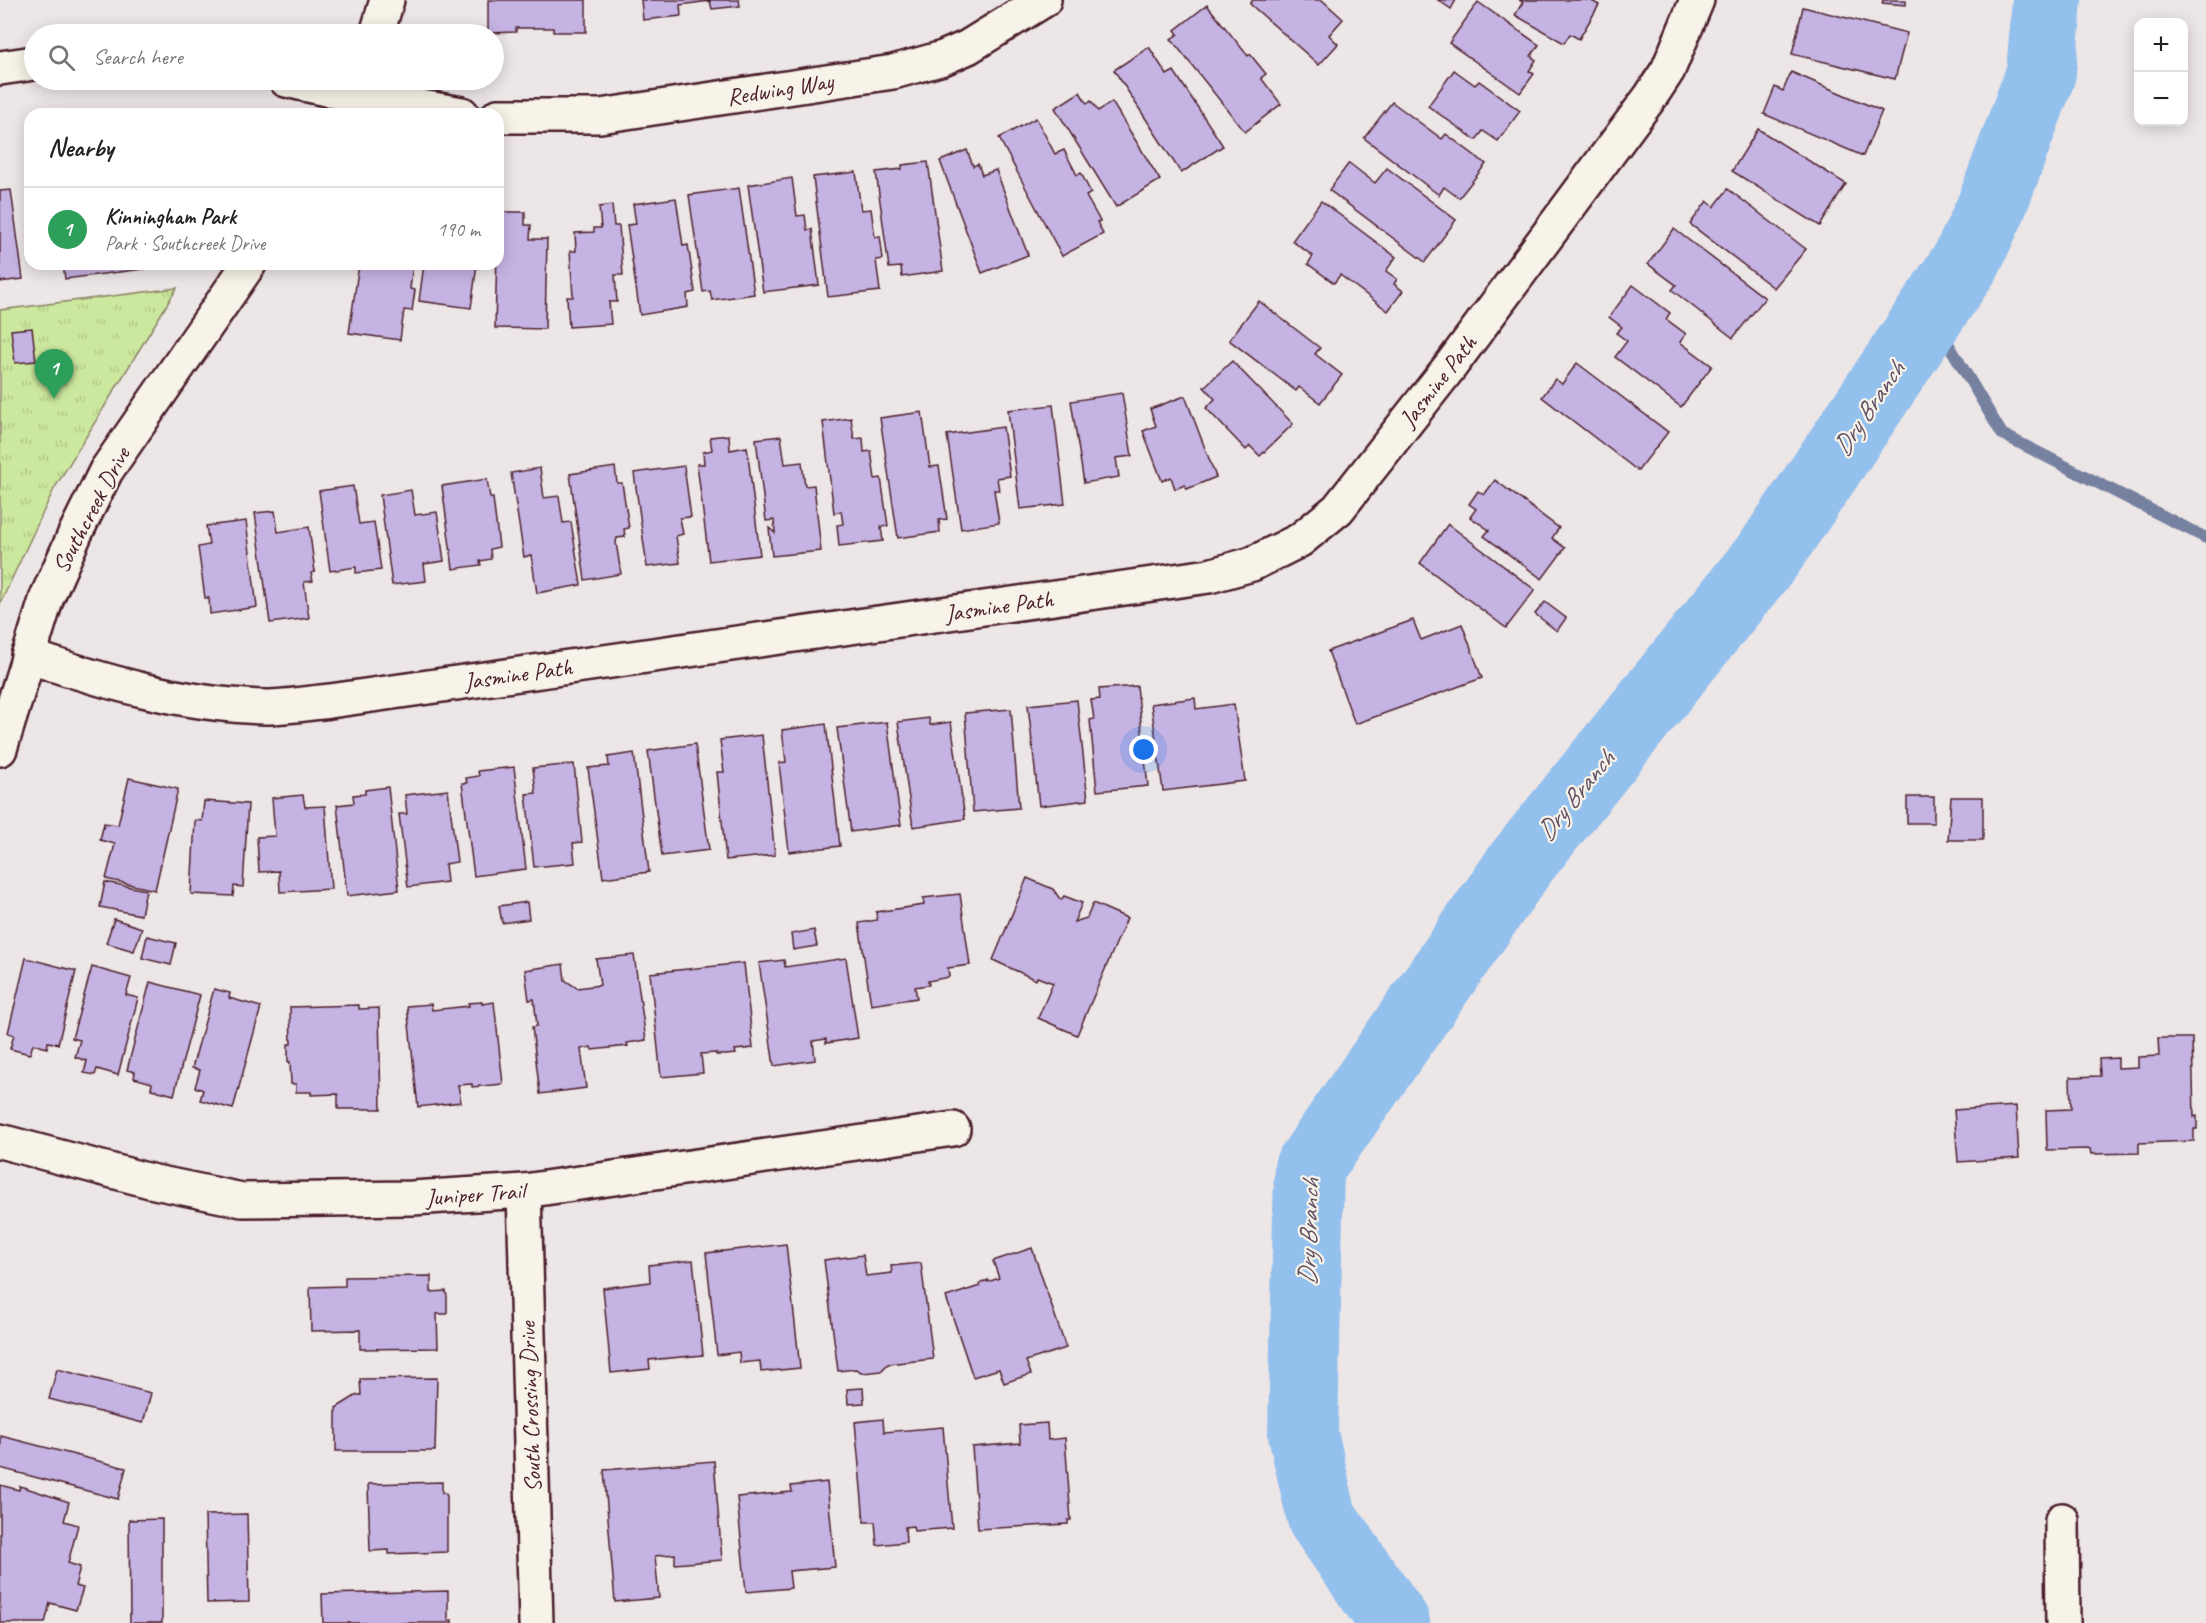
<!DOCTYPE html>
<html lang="en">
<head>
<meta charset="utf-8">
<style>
	:root { --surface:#fff; --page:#f6f6f6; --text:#222; --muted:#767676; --line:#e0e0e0; --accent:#d1495b }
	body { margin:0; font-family:Caveat,sans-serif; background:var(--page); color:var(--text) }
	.controls { position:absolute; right:18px; top:18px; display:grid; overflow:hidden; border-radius:12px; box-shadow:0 3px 15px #0003 }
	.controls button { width:54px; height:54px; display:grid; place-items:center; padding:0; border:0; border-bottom:2px solid var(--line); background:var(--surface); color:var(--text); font:30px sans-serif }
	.you { position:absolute; left:1144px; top:750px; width:21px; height:21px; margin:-15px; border:4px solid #fff; border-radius:50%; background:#1a73e8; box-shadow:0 0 0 9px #1a73e833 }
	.badge { display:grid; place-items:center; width:39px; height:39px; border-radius:50%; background:var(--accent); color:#fff; font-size:20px; font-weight:700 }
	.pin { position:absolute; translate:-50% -50px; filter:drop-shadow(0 2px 3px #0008) }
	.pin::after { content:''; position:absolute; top:32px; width:21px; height:18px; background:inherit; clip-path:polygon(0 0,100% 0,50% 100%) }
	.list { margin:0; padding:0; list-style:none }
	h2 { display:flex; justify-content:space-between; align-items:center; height:78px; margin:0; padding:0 24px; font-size:26px }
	h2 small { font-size:20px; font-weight:400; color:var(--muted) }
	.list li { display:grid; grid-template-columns:39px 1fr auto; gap:18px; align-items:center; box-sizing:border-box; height:84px; padding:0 24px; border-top:2px solid var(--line) }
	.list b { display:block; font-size:22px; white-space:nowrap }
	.list p { margin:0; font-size:20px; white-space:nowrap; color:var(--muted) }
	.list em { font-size:20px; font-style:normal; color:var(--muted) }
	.icon { flex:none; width:33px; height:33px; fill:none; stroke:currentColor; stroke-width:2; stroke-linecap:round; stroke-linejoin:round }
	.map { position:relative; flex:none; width:2206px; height:1623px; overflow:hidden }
	.search { position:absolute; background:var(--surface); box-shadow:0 3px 15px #0003; left:24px; top:24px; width:480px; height:66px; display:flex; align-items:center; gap:15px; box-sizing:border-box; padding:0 21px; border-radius:33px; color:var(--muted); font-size:22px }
	.panel { position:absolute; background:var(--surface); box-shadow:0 3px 15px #0003; left:24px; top:108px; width:480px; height:162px; border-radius:18px }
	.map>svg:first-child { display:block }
	.park { fill:url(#park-tufts); stroke:#8b8464; stroke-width:1.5 }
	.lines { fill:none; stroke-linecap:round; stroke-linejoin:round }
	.stream { stroke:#76809f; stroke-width:12 }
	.river { stroke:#93c0ed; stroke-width:70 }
	.building { fill:#c5b3e3; stroke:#4a1f2b; stroke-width:1.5 }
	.minor-casing { stroke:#4a1f2b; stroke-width:38 }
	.minor { stroke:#f7f3e8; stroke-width:33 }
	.labels { text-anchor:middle; stroke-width:4.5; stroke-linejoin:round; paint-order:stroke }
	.street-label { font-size:24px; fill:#4a1f2b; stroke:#f7f3e8 }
	.water-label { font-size:26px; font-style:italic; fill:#604f65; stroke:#f7f3e8 }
</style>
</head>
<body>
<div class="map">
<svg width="2206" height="1623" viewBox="0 0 2206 1623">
	<defs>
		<pattern id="park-tufts" width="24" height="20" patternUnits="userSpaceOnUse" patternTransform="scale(1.5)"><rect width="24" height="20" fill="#cce89e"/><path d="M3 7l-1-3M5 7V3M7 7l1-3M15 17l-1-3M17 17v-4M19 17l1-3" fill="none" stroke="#b1c788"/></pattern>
	</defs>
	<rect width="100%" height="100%" fill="#ede6e7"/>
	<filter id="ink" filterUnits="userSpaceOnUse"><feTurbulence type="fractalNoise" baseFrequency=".0167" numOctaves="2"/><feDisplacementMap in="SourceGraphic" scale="12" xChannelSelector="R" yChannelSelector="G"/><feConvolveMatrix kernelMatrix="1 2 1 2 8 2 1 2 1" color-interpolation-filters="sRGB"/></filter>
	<g filter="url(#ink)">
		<polygon class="park" points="177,288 54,489 0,604 0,310"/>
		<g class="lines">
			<polyline class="stream" points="1930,313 2002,434 2206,538"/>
			<polyline class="river" points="1395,1623 1322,1518 1303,1434 1309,1168 1521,863 1770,553 1967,260 1991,208 2041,73 2047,0"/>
		</g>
		<g class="building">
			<polygon points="488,0 586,0 586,32 553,32 553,28 516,28 516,32 488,33"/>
			<polygon points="641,0 739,0 740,6 712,9 710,1 680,5 681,16 643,20"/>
			<polygon points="1253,0 1322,0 1343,19 1329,35 1338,44 1319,65 1250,4"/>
			<polygon points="1438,0 1456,0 1451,9"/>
			<polygon points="1519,0 1590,0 1599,5 1579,39 1570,34 1564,43 1515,15 1523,2"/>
			<polygon points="1883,0 1906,0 1906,5 1882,3"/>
			<polygon points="1478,2 1539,45 1531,56 1536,60 1529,71 1534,74 1520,93 1449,43"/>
			<polygon points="1207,5 1248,56 1250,54 1266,74 1261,78 1281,104 1245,132 1171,39 1178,34 1175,30"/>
			<polygon points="1803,7 1907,33 1895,79 1792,54"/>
			<polygon points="1149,47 1167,75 1174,71 1223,146 1181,173 1114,70"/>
			<polygon points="1454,70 1475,85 1479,81 1520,111 1498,141 1483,131 1476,140 1428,106"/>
			<polygon points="1791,72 1882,111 1863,156 1764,114 1775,87 1783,91"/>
			<polygon points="1080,92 1087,104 1091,101 1098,111 1112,102 1160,180 1116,207 1055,108"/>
			<polygon points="1392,102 1442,139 1446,134 1486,164 1459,198 1444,187 1439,195 1364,138"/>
			<polygon points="1036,118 1055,154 1064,150 1077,175 1081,173 1091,193 1086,196 1100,221 1097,222 1103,234 1062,256 999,138"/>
			<polygon points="1758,129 1846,184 1820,226 1732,171"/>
			<polygon points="967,150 973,166 978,164 982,175 996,170 1028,255 982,273 940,161"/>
			<polygon points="928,162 943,271 902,277 901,267 889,268 876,172 902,169 902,165"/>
			<polygon points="1349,163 1375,183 1387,168 1456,220 1425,262 1329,190"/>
			<polygon points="856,172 861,210 871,209 875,237 880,236 883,259 876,260 880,291 828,297 813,177"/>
			<polygon points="792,178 797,216 805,215 807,230 812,229 819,285 763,292 748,185"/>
			<polygon points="739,188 754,294 712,300 710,291 703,292 689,195"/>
			<polygon points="1728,189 1806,249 1774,288 1690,224 1707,201 1714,207"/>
			<polygon points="11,190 23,279 0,282 0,191"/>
			<polygon points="676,198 683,246 688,245 695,292 687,294 688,307 640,315 627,225 636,224 633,204"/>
			<polygon points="1321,201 1396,257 1386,271 1397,279 1394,284 1403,291 1388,311 1340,275 1334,283 1308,264 1313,256 1292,241"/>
			<polygon points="612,205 614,226 619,226 623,275 615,275 617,302 609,302 611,324 569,327 567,297 573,297 570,251 576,251 575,233 594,232 594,228 601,228 599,207"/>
			<polygon points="498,212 525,212 525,225 531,225 530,239 547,239 545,329 495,328"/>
			<polygon points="1674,229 1765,298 1733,338 1672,290 1676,285 1648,264"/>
			<polygon points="63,264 157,264 158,267 65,279"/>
			<polygon points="359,264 413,264 410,289 415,290 412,311 404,310 400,340 349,333"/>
			<polygon points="424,264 477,264 471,308 419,301"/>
			<polygon points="1633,285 1670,313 1666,319 1686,334 1680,342 1712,366 1681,407 1615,357 1627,341 1616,333 1622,327 1609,317"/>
			<polygon points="1259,301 1320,348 1315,354 1342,375 1320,403 1299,387 1296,391 1229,340"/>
			<polygon points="32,328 36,361 15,363 11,330"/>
			<polygon points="1232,361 1293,424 1260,456 1250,446 1246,450 1206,408 1215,399 1204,387"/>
			<polygon points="1577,363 1668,432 1638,471 1542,397 1555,379 1562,384"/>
			<polygon points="1122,393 1132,456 1116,458 1119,477 1084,483 1071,401"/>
			<polygon points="1185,396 1216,477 1187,489 1185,485 1175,489 1171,477 1162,481 1143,431 1156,426 1150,409"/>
			<polygon points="1053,405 1065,504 1020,509 1008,410"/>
			<polygon points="922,412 930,467 939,466 947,519 939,520 940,532 898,538 880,418"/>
			<polygon points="851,418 854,439 863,438 864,452 871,451 875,479 881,478 888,526 881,527 883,541 839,546 837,525 843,524 841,511 834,513 823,422"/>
			<polygon points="1003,427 1010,476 997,478 999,490 994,490 999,523 961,529 947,435"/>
			<polygon points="729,435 730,450 747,447 760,555 709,561 697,464 704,464 703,452 712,450 710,437"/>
			<polygon points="781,436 785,464 802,462 805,486 814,485 821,551 772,556 769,528 775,533 774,520 766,521 756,439"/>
			<polygon points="684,466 691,517 680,518 683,534 676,536 680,563 647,567 634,473"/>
			<polygon points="615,467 617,483 622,483 629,528 624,529 625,537 617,538 616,542 621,574 585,580 570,474"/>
			<polygon points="540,468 544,498 559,496 563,523 571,522 581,585 537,593 531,555 524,557 511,473"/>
			<polygon points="487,479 490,498 493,498 499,547 490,549 491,559 480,561 481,565 453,569 442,486"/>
			<polygon points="1495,480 1559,528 1552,538 1565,548 1542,579 1484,536 1489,530 1470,517 1476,509 1469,504 1478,491 1484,495"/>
			<polygon points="353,486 359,524 374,522 381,570 356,573 356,567 330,571 319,491"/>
			<polygon points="411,490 415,515 437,512 444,561 424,564 426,581 392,585 380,495"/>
			<polygon points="275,511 278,532 309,527 315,572 311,573 313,581 304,582 309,618 270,623 255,513"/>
			<polygon points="246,521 257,607 210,614 209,598 205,598 198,547 209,545 206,526"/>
			<polygon points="1448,524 1535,590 1506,628 1420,563"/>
			<polygon points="1545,602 1566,618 1557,631 1535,614"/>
			<polygon points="1413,620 1421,640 1462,624 1482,678 1355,724 1328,651"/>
			<polygon points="1137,686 1148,786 1097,791 1090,720 1094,719 1091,700 1100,699 1099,689"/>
			<polygon points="1195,698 1196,709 1234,704 1245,781 1163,791 1151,704"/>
			<polygon points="1077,700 1088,800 1039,806 1028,705"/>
			<polygon points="1011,709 1019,808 973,812 965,713"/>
			<polygon points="929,718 930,725 951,722 965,819 913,827 898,722"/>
			<polygon points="887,722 901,825 851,832 837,728"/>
			<polygon points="826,724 840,846 789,852 779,763 786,762 782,730"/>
			<polygon points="762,735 775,855 726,860 717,772 724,772 720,740"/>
			<polygon points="695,744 709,850 662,856 648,751"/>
			<polygon points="634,753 649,872 603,878 588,768 609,766 608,757"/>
			<polygon points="574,764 582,842 573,843 575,863 534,867 526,794 536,793 533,768"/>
			<polygon points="514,767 526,869 474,876 462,783 467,783 466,778 479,776 478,771"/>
			<polygon points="129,778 178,789 155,890 106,879 115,844 100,840 104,823 118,825"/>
			<polygon points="388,787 399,890 347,896 337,805 354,803 353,795 365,794 365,790"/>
			<polygon points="448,790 457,862 445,864 447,882 408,887 399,814 407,814 405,795"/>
			<polygon points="303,795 305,807 325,806 331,889 280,892 279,871 259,872 257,837 275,836 272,798"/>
			<rect x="1907" y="797" width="27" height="26"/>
			<polygon points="1951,797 1983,797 1983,840 1948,840"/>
			<polygon points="204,801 248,804 243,887 234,886 233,896 191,894 195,820 202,821"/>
			<polygon points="1027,878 1053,889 1060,899 1061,900 1064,896 1082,903 1074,922 1087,918 1093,903 1127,918 1077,1035 1038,1018 1053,983 1037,977 1036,980 993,960"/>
			<polygon points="105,882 146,890 141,915 100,907"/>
			<polygon points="960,894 970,965 948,968 949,977 928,981 929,985 915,987 917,998 871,1005 859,923 877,920 876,912 924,905 923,898"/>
			<polygon points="527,902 529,919 502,923 499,906"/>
			<polygon points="114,919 142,928 134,951 106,943"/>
			<polygon points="814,930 817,946 793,950 791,934"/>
			<polygon points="147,936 176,943 171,965 142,958"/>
			<polygon points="634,955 646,1040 627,1043 628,1046 592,1050 591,1047 581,1049 586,1088 540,1094 532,1027 537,1026 534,999 529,1000 525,970 563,964 565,980 577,988 600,985 596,959"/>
			<polygon points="26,958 76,971 58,1044 48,1042 47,1048 33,1044 30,1054 10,1049 14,1035 8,1033"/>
			<polygon points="846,958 858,1038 826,1043 826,1039 813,1041 815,1060 774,1066 759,963 784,960 785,967"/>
			<polygon points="744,963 753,1048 735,1050 736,1054 725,1055 716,1055 716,1053 701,1054 703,1073 661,1077 650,973"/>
			<polygon points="92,967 131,978 126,995 138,998 118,1075 97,1069 95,1075 84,1073 87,1061 75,1057 80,1040 72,1038"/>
			<polygon points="150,982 200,995 174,1095 151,1089 152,1083 134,1078 135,1072 127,1070"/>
			<polygon points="214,989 230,993 229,998 261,1007 233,1109 200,1100 203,1090 195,1087 200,1070 192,1068"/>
			<polygon points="482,1002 482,1004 494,1002 503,1084 472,1087 472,1084 458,1085 461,1102 418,1107 407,1006 431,1004 432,1010 469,1006 468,1003"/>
			<polygon points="359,1005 359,1009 379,1008 381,1109 338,1109 338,1094 311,1095 311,1092 296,1092 296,1084 291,1084 290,1062 288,1062 288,1044 291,1044 290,1007"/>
			<polygon points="2158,1038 2192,1038 2194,1117 2197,1116 2197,1129 2194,1129 2194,1141 2139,1143 2139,1153 2091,1154 2090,1149 2047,1150 2046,1110 2071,1109 2070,1077 2100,1076 2099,1059 2118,1058 2118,1068 2138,1067 2138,1057 2159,1056"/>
			<polygon points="2016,1106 2019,1158 1958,1162 1954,1110"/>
			<polygon points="786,1244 800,1368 761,1372 760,1361 740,1363 739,1352 717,1355 706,1253"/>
			<polygon points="1032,1248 1066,1348 1026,1361 1031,1374 1004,1383 999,1369 973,1377 946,1297 980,1286 979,1284 988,1280 988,1282 999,1278 993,1261"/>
			<polygon points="863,1255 866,1276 892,1273 891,1266 921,1263 933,1359 888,1364 881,1371 863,1373 856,1369 838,1371 824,1260"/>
			<polygon points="693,1260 703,1355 649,1360 650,1369 611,1373 603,1288 650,1282 649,1265"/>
			<polygon points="431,1276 431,1292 446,1291 447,1297 447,1314 437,1314 438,1348 360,1349 360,1330 311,1331 310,1287 345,1286 345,1277"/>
			<polygon points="57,1369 151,1393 143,1423 49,1399"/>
			<polygon points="437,1378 435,1451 336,1451 336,1408 357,1395 361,1395 360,1379"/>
			<polygon points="863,1388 864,1403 848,1404 847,1389"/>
			<polygon points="883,1419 884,1432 943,1427 952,1528 914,1531 913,1526 905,1527 906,1542 877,1545 875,1522 864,1522 855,1422"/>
			<polygon points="1047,1423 1048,1440 1065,1438 1071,1520 1068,1520 1068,1524 978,1529 972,1447 1020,1443 1019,1425"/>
			<polygon points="1,1436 126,1468 118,1499 0,1468"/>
			<polygon points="714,1461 722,1560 675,1564 675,1554 655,1556 659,1598 615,1602 604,1470"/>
			<polygon points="442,1482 442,1493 445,1493 447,1496 447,1552 389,1554 389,1550 370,1551 368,1484"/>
			<polygon points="827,1482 835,1567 789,1571 791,1588 746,1592 737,1497 792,1492 791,1486"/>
			<polygon points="0,1485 19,1490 20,1486 69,1502 64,1521 78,1525 68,1563 80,1567 75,1586 83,1588 76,1610 50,1603 45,1623 0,1623"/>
			<polygon points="247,1514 249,1602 207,1603 205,1515"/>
			<polygon points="162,1519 162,1623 130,1623 129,1520"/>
			<polygon points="448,1591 448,1620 452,1620 452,1623 323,1623 322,1594"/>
		</g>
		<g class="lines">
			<g class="minor-casing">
				<g id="minor">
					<polyline points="377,34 387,0"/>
					<polyline points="0,68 34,63"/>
					<polyline points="286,80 352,95 462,114"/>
					<polyline points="498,116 600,116 893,72 943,58 968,47 1044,0"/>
					<path d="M 28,656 C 105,682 183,705 266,707 C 287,707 309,703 330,701 L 1209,576 L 1252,564 L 1300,540 L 1338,509 L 1452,364 L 1651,96 L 1668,70 L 1697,0"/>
					<polyline points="0,749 47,597 75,534 106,471 249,264"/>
					<polyline points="0,1141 150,1181 242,1200 412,1198 524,1191 953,1129"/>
					<polyline points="524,1191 536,1623"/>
					<polyline points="2062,1520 2063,1623"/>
				</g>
			</g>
			<use href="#minor" class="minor"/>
		</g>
	</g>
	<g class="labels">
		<g class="street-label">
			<text transform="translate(780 89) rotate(-9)" y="8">Redwing Way</text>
			<text transform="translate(1438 381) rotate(-52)" y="8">Jasmine Path</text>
			<text transform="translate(91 510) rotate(-62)" y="8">Southcreek Drive</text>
			<text transform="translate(999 606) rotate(-8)" y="8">Jasmine Path</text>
			<text transform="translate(518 674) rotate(-8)" y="8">Jasmine Path</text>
			<text transform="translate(475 1194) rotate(-4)" y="8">Juniper Trail</text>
			<text transform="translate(530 1407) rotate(-92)" y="8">South Crossing Drive</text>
		</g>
		<g class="water-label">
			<text transform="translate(1868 408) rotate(-56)" y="9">Dry Branch</text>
			<text transform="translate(1575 795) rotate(-51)" y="9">Dry Branch</text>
			<text transform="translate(1308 1232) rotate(-88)" y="9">Dry Branch</text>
		</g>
	</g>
</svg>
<div class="controls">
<button>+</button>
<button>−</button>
</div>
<div class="you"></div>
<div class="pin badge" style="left:54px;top:399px;background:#2e9e5b">1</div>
<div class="search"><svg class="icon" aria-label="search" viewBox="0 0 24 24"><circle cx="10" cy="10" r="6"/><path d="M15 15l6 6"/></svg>Search here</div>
<section class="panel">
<h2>Nearby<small></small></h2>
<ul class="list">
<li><span class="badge" style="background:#2e9e5b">1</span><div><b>Kinningham Park</b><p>Park · Southcreek Drive</p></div><em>190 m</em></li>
</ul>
</section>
</div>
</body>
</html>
